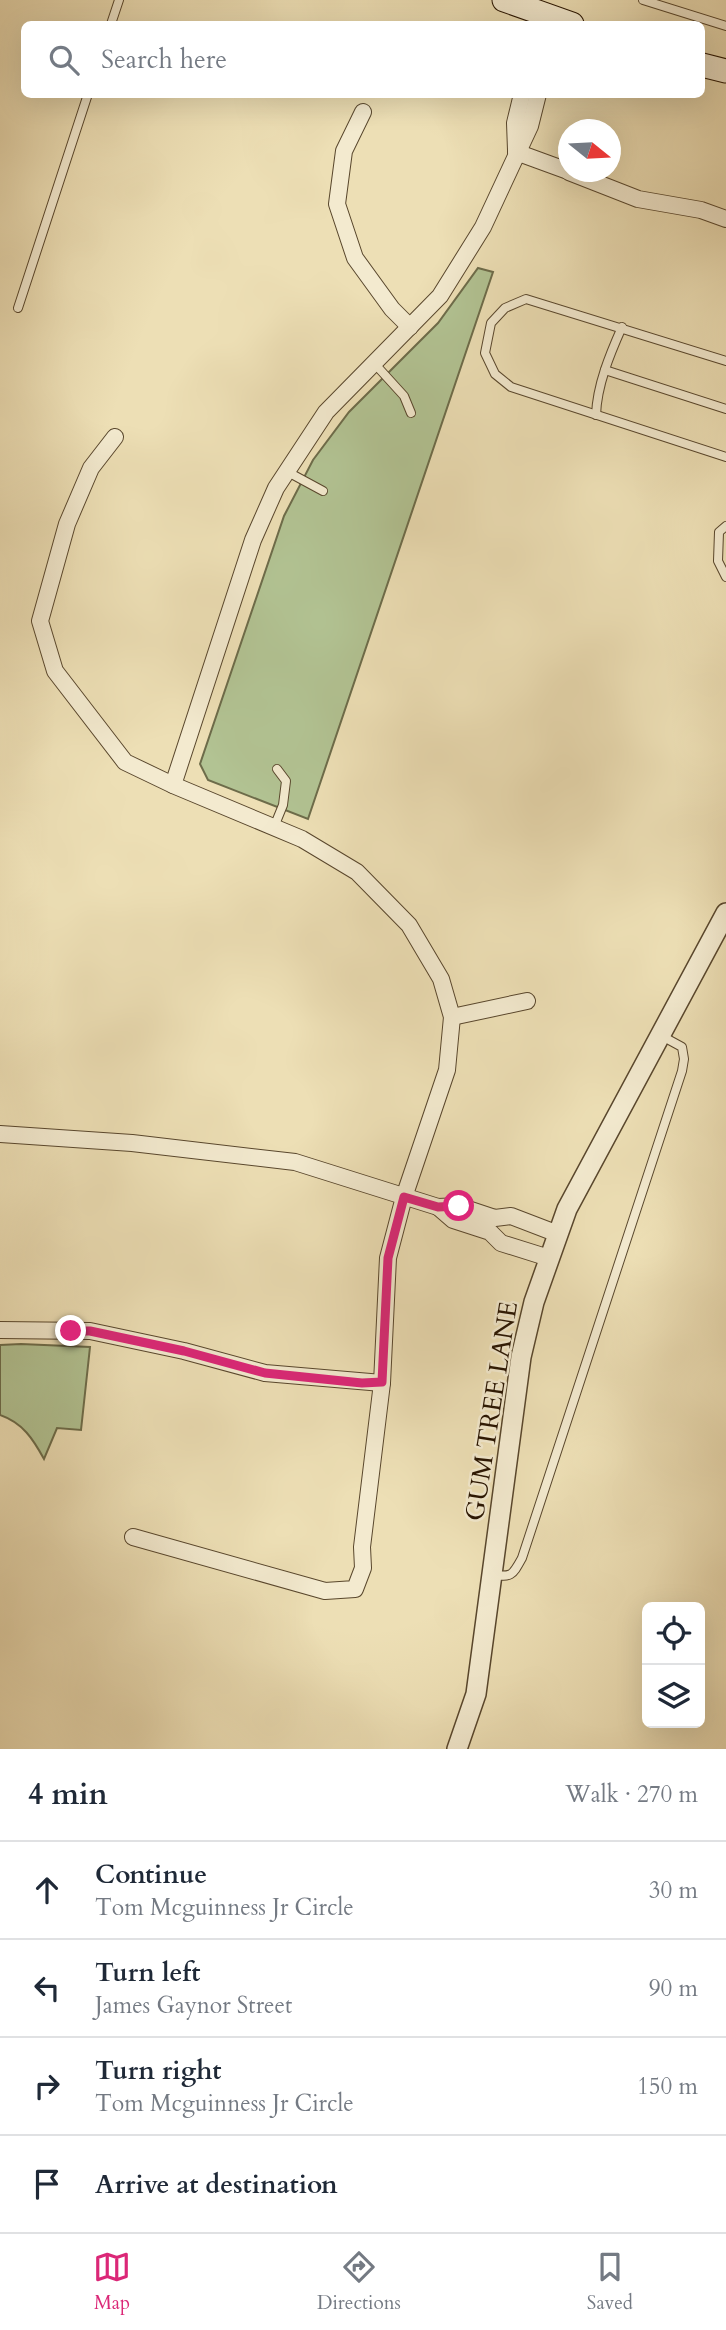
<!DOCTYPE html>
<html lang="en">
<head>
<meta charset="utf-8">
<style>
	:root { --surface:#fff; --page:#f2f2f3; --text:#1f2937; --muted:#747a83; --line:#e0e1e3; --accent:#db2777 }
	body { margin:0; font-family:Cardo,serif; background:var(--page); color:var(--text) }
	.controls { position:absolute; right:21px; bottom:21px; display:grid; overflow:hidden; border-radius:10px; box-shadow:0 7px 28px #0002 }
	.controls button { width:63px; height:63px; display:grid; place-items:center; padding:0; border:0; border-bottom:2px solid var(--line); background:var(--surface); color:var(--text); font:35px sans-serif }
	.compass { position:absolute; left:558px; top:119px; width:63px; height:63px; border-radius:50%; background:var(--surface); box-shadow:0 7px 28px #0002; rotate:108deg }
	.stop { position:absolute; width:21px; height:21px; margin:-16px; border:5px solid #db2777; border-radius:50%; background:#fff }
	.stop.end { background:#db2777; border-color:#fff; box-shadow:0 2px 7px #0008 }
	.list { margin:0; padding:0; list-style:none }
	h2 { display:flex; justify-content:space-between; align-items:center; height:91px; margin:0; padding:0 28px; font-size:30px }
	h2 small { font-size:23px; font-weight:400; color:var(--muted) }
	.list li { display:grid; grid-template-columns:46px 1fr auto; gap:21px; align-items:center; box-sizing:border-box; height:98px; padding:0 28px; border-top:2px solid var(--line) }
	.list b { display:block; font-size:26px; white-space:nowrap }
	.list p { margin:0; font-size:23px; white-space:nowrap; color:var(--muted) }
	.list em { font-size:23px; font-style:normal; color:var(--muted) }
	.icon { flex:none; width:38px; height:38px; fill:none; stroke:currentColor; stroke-width:2; stroke-linecap:round; stroke-linejoin:round }
	.map { position:relative; flex:none; width:726px; height:1749px; overflow:hidden }
	.search { position:absolute; background:var(--surface); box-shadow:0 7px 28px #0002; left:21px; right:21px; top:21px; height:77px; display:flex; align-items:center; gap:18px; box-sizing:border-box; padding:0 24px; border-radius:10px; color:var(--muted); font-size:26px }
	.sheet { height:483px; background:var(--surface) }
	nav { display:flex; justify-content:space-around; align-items:center; box-sizing:border-box; height:98px; border-top:2px solid var(--line); background:var(--surface); font-size:19px; color:var(--muted) }
	nav a { display:grid; justify-items:center; gap:4px }
	nav .on { color:var(--accent) }
	.map>svg:first-child { display:block }
	.green { fill:#b2c393; stroke:#6d6c4a; stroke-width:2 }
	.lines { fill:none; stroke-linecap:round; stroke-linejoin:round }
	.service-casing { stroke:#59472d; stroke-width:10 }
	.minor-casing { stroke:#59472d; stroke-width:18 }
	.tertiary-casing { stroke:#59472d; stroke-width:22 }
	.secondary-casing { stroke:#281400; stroke-width:25 }
	.service { stroke:#f3eacf; stroke-width:8 }
	.minor { stroke:#f3eacf; stroke-width:16 }
	.tertiary { stroke:#f3eacf; stroke-width:19 }
	.secondary { stroke:#f3eacf; stroke-width:23 }
	.route { stroke:#db2777; stroke-width:9 }
	.labels { text-anchor:middle; stroke-width:5; stroke-linejoin:round; paint-order:stroke }
	.street-label { font-size:26px; fill:#281400; stroke:#f3eacf }
</style>
</head>
<body>
<div class="map">
<svg width="726" height="1749" viewBox="0 0 726 1749">
	<rect width="100%" height="100%" fill="#eddfb5"/>
	<filter id="stains"><feTurbulence type="fractalNoise" baseFrequency=".00286" numOctaves="4"/><feColorMatrix values="0 0 0 0 .2 0 0 0 0 .09 0 0 0 0 .02 0 0 0 .5 -.17"/></filter>
	<radialGradient id="worn" r=".72"><stop offset=".6" stop-color="#630" stop-opacity="0"/><stop offset="1" stop-color="#630" stop-opacity=".3"/></radialGradient>
	<g class="green">
		<polygon points="478,268 493,272 308,819 208,780 200,764 284,516 313,460 349,412 438,323"/>
		<path d="M 21,1344 L 90,1347 L 81,1430 L 57,1428 L 44,1459 C 33,1439 23,1423 0,1415 L 0,1345 Z"/>
	</g>
	<g class="lines">
		<g class="service-casing">
			<g id="service">
				<polyline points="643,0 726,26"/>
				<polyline points="111,24 119,0"/>
				<polyline points="18,308 88,94"/>
				<polyline points="726,361 526,299 505,308 491,323 485,353 495,374 511,387 726,457"/>
				<polyline points="374,363 404,396 411,413"/>
				<polyline points="605,370 726,409"/>
				<path d="M 596,415 C 597,385 610,354 622,327"/>
				<polyline points="286,471 323,491"/>
				<polyline points="726,526 719,532 718,561 726,577"/>
				<polyline points="274,827 283,805 286,781 277,769"/>
				<path d="M 492,1575 C 512,1577 512,1576 522,1558 L 682,1071 L 684,1059 L 682,1047 L 660,1035"/>
			</g>
		</g>
		<g class="minor-casing">
			<g id="minor">
				<polyline points="363,112 344,151 337,204 355,258 392,309 410,327"/>
				<polyline points="516,150 515,123 522,94"/>
				<polyline points="516,152 568,171"/>
				<polyline points="569,172 638,199 701,210 726,219"/>
				<polyline points="115,437 91,468 67,524 40,621 55,671 125,762 173,785 302,839 357,872 409,925 441,979 452,1017 447,1070 404,1197 388,1258 382,1383 362,1547 363,1568 355,1589 325,1591 133,1537"/>
				<polyline points="173,785 253,540 276,488 326,412 440,296 483,227 530,126 538,94"/>
				<polyline points="452,1017 527,1001"/>
				<polyline points="0,1134 132,1143 295,1162 438,1207 459,1206 495,1218 511,1216 558,1234"/>
				<polyline points="438,1207 453,1220 490,1232 501,1243 549,1258"/>
				<polyline points="0,1330 90,1331 184,1351 265,1373 382,1383"/>
			</g>
		</g>
		<g class="tertiary-casing">
			<polyline id="tertiary" points="457,1749 476,1694 521,1357 534,1302 567,1209 726,913"/>
		</g>
		<g class="secondary-casing">
			<g id="secondary">
				<polyline points="504,0 572,24"/>
				<polyline points="702,65 726,71"/>
			</g>
		</g>
		<use href="#service" class="service"/>
		<use href="#minor" class="minor"/>
		<use href="#tertiary" class="tertiary"/>
		<use href="#secondary" class="secondary"/>
	</g>
	<g class="lines">
		<polyline class="route" points="71,1331 90,1331 184,1351 265,1373 362,1383 382,1382 388,1258 404,1197 438,1207 459,1206"/>
	</g>
	<g class="labels">
		<g class="street-label">
			<text transform="translate(491 1411) rotate(-81)" y="9">GUM TREE LANE</text>
		</g>
	</g>
	<rect width="100%" height="100%" filter="url(#stains)"/>
	<rect width="100%" height="100%" fill="url(#worn)"/>
</svg>
<div class="controls">
<button><svg class="icon" aria-label="locate" viewBox="0 0 24 24"><circle cx="12" cy="12" r="6"/><path d="M12 2v4M12 18v4M2 12h4M18 12h4"/></svg></button>
<button><svg class="icon" aria-label="layers" viewBox="0 0 24 24"><path d="M12 4l9 5-9 5-9-5zM3 14l9 5 9-5"/></svg></button>
</div>
<svg class="compass" viewBox="-18 -18 36 36"><path d="M0-13l5 13h-10z" fill="#e53935"/><path d="M0 13l5-13h-10z" fill="#747a83"/></svg>
<div class="stop" style="left:459px;top:1206px"></div>
<div class="stop end" style="left:71px;top:1331px"></div>
<div class="search"><svg class="icon" aria-label="search" viewBox="0 0 24 24"><circle cx="10" cy="10" r="6"/><path d="M15 15l6 6"/></svg>Search here</div>
</div>
<section class="sheet">
<h2>4 min<small>Walk · 270 m</small></h2>
<ul class="list">
<li><svg class="icon" aria-label="ahead" viewBox="0 0 24 24"><path d="M12 20V5M6 11l6-6 6 6"/></svg><div><b>Continue</b><p>Tom Mcguinness Jr Circle</p></div><em>30 m</em></li>
<li><svg class="icon" aria-label="left" viewBox="0 0 24 24"><path d="M17 20v-9H6M10 6l-5 5 5 5"/></svg><div><b>Turn left</b><p>James Gaynor Street</p></div><em>90 m</em></li>
<li><svg class="icon" aria-label="right" viewBox="0 0 24 24"><path d="M7 20v-9h11M14 6l5 5-5 5"/></svg><div><b>Turn right</b><p>Tom Mcguinness Jr Circle</p></div><em>150 m</em></li>
<li><svg class="icon" aria-label="arrive" viewBox="0 0 24 24"><path d="M6 21V4h12l-3 4 3 4H6"/></svg><div><b>Arrive at destination</b></div></li>
</ul>
</section>
<nav>
<a class="on"><svg class="icon" aria-label="map" viewBox="0 0 24 24"><path d="M3 6l6-2 6 2 6-2v14l-6 2-6-2-6 2zM9 4v14M15 6v14"/></svg>Map</a>
<a><svg class="icon" aria-label="directions" viewBox="0 0 24 24"><path d="M12 3l9 9-9 9-9-9zM9 14v-3h6M13 9l2 2-2 2"/></svg>Directions</a>
<a><svg class="icon" aria-label="saved" viewBox="0 0 24 24"><path d="M7 4h10v16l-5-4-5 4z"/></svg>Saved</a>
</nav>
</body>
</html>
